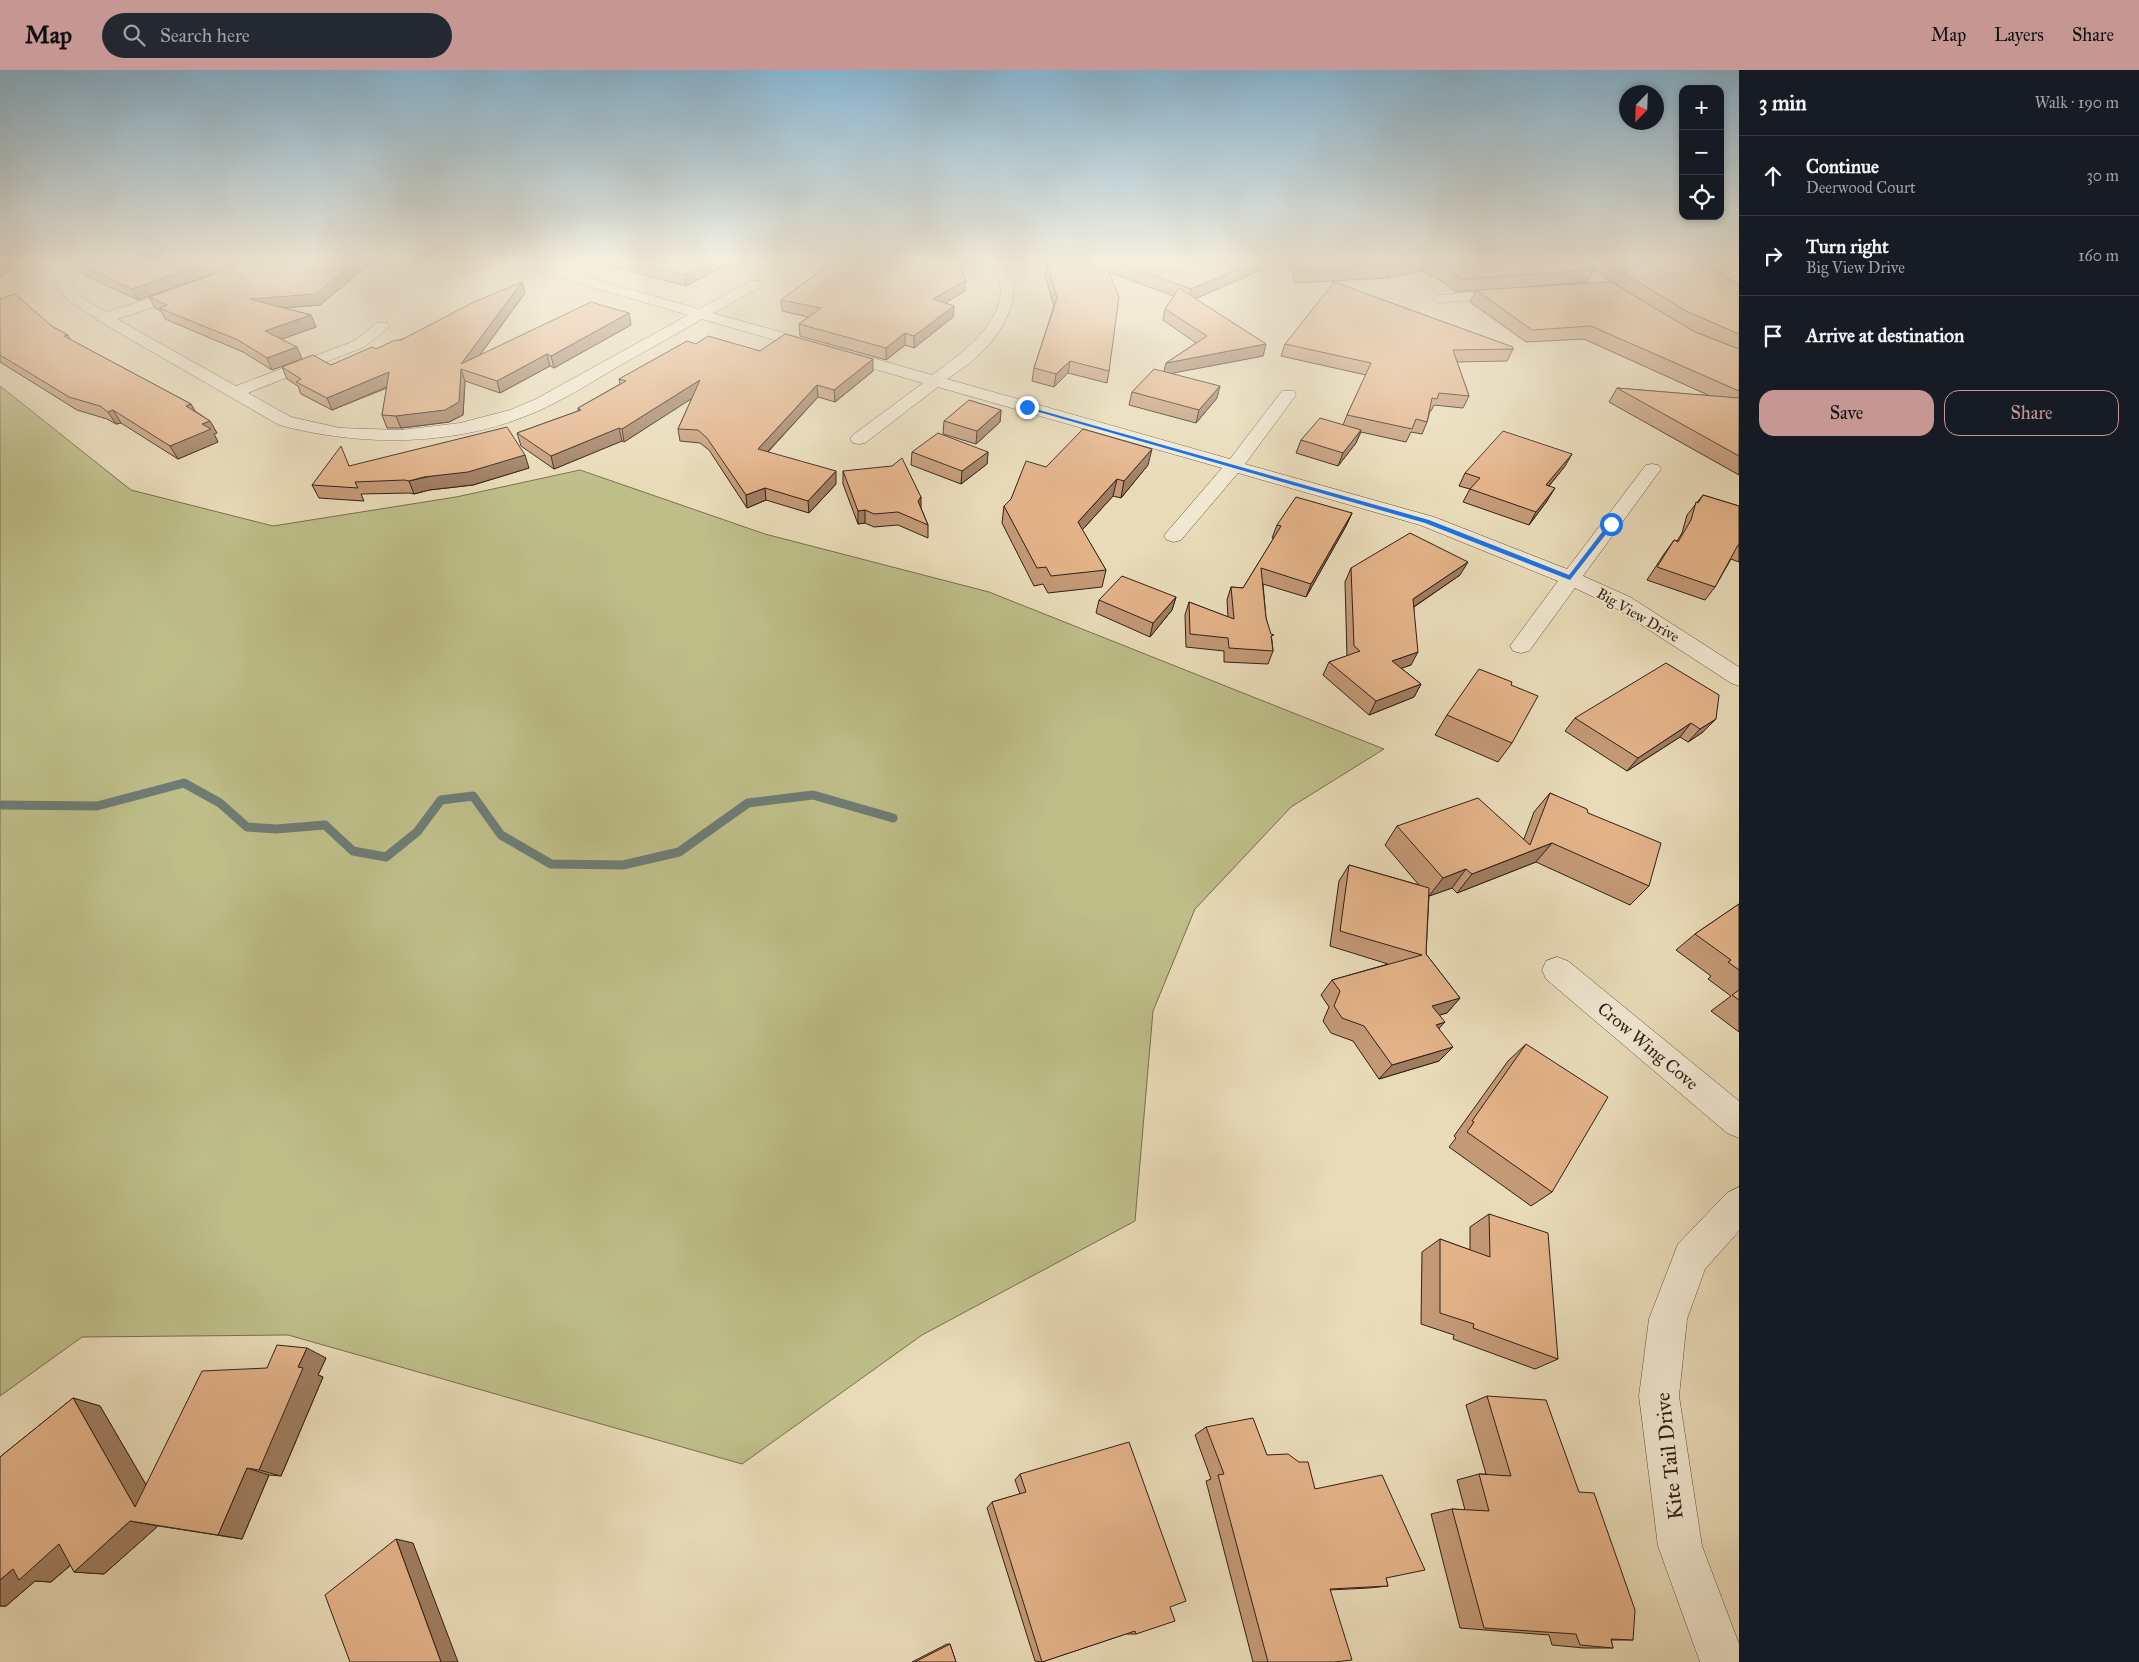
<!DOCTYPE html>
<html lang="en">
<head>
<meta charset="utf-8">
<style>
	:root { --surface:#171b24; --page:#242831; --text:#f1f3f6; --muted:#9ea1a6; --line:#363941; --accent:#c59692 }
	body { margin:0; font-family:"IM FELL Great Primer",serif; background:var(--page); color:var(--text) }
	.controls { position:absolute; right:15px; top:15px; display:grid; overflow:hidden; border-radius:10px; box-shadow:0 2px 8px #0003 }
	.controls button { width:45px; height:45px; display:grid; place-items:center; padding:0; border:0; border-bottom:1px solid var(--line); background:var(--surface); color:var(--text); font:25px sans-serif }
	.compass { position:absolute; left:1619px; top:15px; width:45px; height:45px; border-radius:50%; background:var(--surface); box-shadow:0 2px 8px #0003; rotate:203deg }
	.stop { position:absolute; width:15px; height:15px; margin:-11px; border:4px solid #1a73e8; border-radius:50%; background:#fff }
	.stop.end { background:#1a73e8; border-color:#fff; box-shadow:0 1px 5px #0008 }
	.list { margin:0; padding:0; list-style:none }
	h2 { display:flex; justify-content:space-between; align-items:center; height:65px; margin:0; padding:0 20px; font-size:21px }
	h2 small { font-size:16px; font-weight:400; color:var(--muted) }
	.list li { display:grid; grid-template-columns:32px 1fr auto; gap:15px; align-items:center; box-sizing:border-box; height:80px; padding:0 20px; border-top:1px solid var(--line) }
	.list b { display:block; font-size:19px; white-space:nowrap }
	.list p { margin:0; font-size:16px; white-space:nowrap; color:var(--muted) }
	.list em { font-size:16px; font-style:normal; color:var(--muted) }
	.actions { display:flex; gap:10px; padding:15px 20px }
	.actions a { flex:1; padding:11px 0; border:1px solid var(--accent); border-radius:15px; text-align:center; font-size:18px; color:var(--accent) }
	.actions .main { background:var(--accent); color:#111 }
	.icon { flex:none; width:28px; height:28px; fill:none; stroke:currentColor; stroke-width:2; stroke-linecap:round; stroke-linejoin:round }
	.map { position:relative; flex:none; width:1739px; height:1592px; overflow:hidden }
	header { display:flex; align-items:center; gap:30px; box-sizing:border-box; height:70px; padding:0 25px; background:var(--accent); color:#111 }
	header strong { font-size:24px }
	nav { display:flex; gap:28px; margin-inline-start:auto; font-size:18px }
	.search { width:350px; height:45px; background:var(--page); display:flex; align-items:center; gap:12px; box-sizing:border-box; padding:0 18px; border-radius:28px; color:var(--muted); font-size:19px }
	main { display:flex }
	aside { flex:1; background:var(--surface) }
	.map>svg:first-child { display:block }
	.green { fill:#bebe89; stroke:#786f50 }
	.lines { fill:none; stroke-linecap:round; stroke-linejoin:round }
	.stream { stroke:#6f7c74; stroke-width:9 }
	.minor-casing { stroke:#604f3e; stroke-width:1 }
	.minor { fill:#f1e8d1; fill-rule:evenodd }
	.wall { fill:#c39976; stroke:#322016; fill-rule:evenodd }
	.shaded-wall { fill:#9f7d60; stroke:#322016 }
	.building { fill:#e3b289; stroke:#322016 }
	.route { fill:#1a73e8 }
	.labels { text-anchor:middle; stroke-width:4; stroke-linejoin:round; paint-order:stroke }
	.far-street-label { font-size:15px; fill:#322016; stroke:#f1e8d1 }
	.street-label { font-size:18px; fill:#322016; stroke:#f1e8d1 }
	.near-street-label { font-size:21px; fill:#322016; stroke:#f1e8d1 }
</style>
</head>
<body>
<header>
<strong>Map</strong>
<div class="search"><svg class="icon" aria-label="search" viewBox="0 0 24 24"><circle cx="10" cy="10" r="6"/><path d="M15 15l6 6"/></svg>Search here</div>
<nav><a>Map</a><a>Layers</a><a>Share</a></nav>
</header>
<main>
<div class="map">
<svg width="1739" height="1592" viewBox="0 0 1739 1592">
	<rect width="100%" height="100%" fill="#e9dbb8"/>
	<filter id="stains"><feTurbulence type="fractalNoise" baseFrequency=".004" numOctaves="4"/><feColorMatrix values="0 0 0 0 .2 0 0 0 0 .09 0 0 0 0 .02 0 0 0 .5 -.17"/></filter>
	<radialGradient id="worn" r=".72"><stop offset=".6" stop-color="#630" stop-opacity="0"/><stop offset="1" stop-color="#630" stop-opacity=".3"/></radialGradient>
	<polygon class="green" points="0,316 131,420 273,456 456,427 580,400 765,464 989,522 1384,679 1291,737 1195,839 1153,941 1135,1151 922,1265 742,1394 288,1265 82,1267 0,1326"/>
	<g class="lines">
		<polyline class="stream" points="0,735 97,736 184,713 220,733 247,757 276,759 325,755 353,781 386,787 417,762 441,730 473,726 501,765 551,794 623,795 679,782 748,733 813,725 893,748"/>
		<g class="minor-casing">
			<g id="minor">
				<path d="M 54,193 L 68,193 C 66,222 84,229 106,242 L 183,218 L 193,218 L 195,221 L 193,224 L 117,249 L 236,316 L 354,271 L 377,253 L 387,253 L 390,256 L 387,259 L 364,277 L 248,323 L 291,347 L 340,358 L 401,360 L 460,353 L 510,340 L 536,329 L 688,245 L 520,196 L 518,193 L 538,193 L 699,239 L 751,211 L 761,211 L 763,214 L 761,217 L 713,243 L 932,305 C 959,285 1007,252 1000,213 C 999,204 993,199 989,193 L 1003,193 L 1009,199 L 1067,193 L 1106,193 L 1104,196 L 1099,197 L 1012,207 C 1020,231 999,267 981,283 C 971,293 959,301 947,309 L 1230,389 L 1282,321 L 1294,321 L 1296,325 L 1245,394 L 1434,447 L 1567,499 L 1646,395 L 1652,394 L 1658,395 L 1661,399 L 1583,506 L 1630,527 L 1739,597 L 1739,616 L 1731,613 L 1614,537 L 1575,518 L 1529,581 L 1521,583 L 1513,581 L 1510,576 L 1558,511 L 1420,455 L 1238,403 L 1181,470 L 1174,472 L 1167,470 L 1164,466 L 1167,462 L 1222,398 L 938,317 L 865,373 L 859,374 L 853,373 L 850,369 L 853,365 L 923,313 L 702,249 C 675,265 647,280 619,296 C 592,312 565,329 536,342 C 455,377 362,377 279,355 L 99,251 C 78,234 49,228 54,193 Z"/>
				<polygon points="1563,193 1579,193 1639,233 1637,236 1627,236"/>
				<polygon points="1510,218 1515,219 1517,222 1515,225 1441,233 1436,232 1434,229 1436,226 1441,225"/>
				<polygon points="1557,887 1568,891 1739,1031 1739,1068 1727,1063 1546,909 1542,900 1546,891"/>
				<polygon points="1739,1117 1739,1161 1705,1199 1687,1249 1679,1326 1702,1476 1739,1574 1739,1592 1700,1592 1658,1476 1639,1326 1649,1249 1678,1174 1727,1123"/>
			</g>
		</g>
		<use href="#minor" class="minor"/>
	</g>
	<g class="wall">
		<polygon points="244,193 138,230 84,205 77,194"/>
		<polygon points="245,193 371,193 320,235 283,238 311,245 316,257 281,269 302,289 272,300 243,282 165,249 161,241 155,238 149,227"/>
		<polygon points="599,193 730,193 686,216"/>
		<polygon points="812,193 959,193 965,221 945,233 954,236 953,247 914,278 905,275 886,290 800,266 799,254 808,247 782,241 781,230 828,195"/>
		<polygon points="1057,193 1276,193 1195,229 1266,274 1263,286 1172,303 1217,328 1196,353 1129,335 1132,322 1164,302 1166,293 1196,273 1163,250 1165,239 1174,226 1108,202 1109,301 1107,313 1068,303 1054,317 1032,311 1034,298 1054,236 1045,205 1047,194"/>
		<path d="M 1289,193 L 1701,193 L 1739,215 L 1739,405 L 1609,332 L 1617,318 L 1710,326 L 1584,269 L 1526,272 L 1470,232 L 1476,220 L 1456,222 L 1433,205 L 1429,205 L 1423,201 L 1386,208 L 1295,213 ZM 1594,200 L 1620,217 L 1534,216 L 1587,212 Z"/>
		<polygon points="525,223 480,285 631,255 554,298 550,296 500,323 465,311 463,345 449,352 401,358 387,358 382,345 387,318 332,340 301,324 298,316 287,309 282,297 331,295 376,279"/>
		<polygon points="0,229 68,265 71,270 191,334 195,341 210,351 217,363 214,364 218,372 178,389 121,353 116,354 107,349 77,340 0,292"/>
		<polygon points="1285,274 1513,279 1507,291 1457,292 1469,326 1463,338 1434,335 1431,341 1430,341 1427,352 1422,364 1411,362 1406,372 1361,362 1356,373 1338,396 1296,383 1301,370 1343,355 1347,345 1366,305 1281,286"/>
		<polygon points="760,281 873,301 835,332 818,327 768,382 836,414 809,443 766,430 747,438 709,380 700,373 680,371 678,359 692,328 624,372 622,371 554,399 521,376 517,363 578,341 578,338 620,314 619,309"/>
		<polygon points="1001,340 1000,352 976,374 943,364 944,351"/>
		<polygon points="912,382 988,382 987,394 961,414 911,395"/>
		<polygon points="1572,384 1565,396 1549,416 1547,431 1529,455 1463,432 1470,419 1459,416 1465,403"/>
		<polygon points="1148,395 1121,428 1113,426 1082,460 1106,500 1102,517 1048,523 1043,514 1034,516 1002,453 1004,436 1046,397"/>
		<polygon points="350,396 529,398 473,415 429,420 414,424 410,423 361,424 364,431 319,428 312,415"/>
		<polygon points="843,401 921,438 928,455 928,468 898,455 874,457 865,453 858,454 843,414"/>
		<polygon points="1703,425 1739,436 1739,492 1731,489 1715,517 1705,530 1647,510 1664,484 1674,470 1677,471 1682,463 1687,445"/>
		<polygon points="1352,443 1346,456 1306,527 1263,514 1266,548 1272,570 1273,581 1268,594 1224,592 1224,581 1186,577 1185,545 1189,532 1228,547 1227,530 1231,517 1243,518 1274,468 1272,468 1277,455"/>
		<polygon points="1351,498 1460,505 1414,537 1411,595 1401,598 1421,614 1414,627 1369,645 1323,605 1329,592 1347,586 1345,512"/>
		<polygon points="1176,527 1172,540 1150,567 1096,543 1099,530"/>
		<polygon points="1511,615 1512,673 1498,692 1435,665 1447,645"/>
		<polygon points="1575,648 1716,649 1703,662 1688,672 1680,667 1627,701 1565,661"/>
		<polygon points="1550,723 1588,743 1649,816 1630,835 1536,792 1457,823 1452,818 1429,826 1426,884 1460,928 1447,943 1439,945 1439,991 1379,1009 1353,971 1331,963 1323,951 1329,937 1321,925 1332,910 1388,894 1330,876 1339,811 1349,795 1419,815 1385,775 1397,756 1524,769 1534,742"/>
		<polygon points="1739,834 1739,962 1711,941 1731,926 1708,909 1711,906 1676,880 1695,864"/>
		<polygon points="1526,974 1552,1122 1531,1136 1449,1077 1456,1068 1454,1066 1508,991"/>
		<polygon points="1489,1144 1558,1289 1535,1299 1453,1269 1454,1265 1421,1254 1422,1182 1440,1169 1470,1180 1470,1157"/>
		<polygon points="326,1288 318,1305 323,1307 281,1406 269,1405 242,1469 158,1456 104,1504 74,1502 71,1495 51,1512 35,1511 6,1536 0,1536 0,1387 73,1328 100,1336 146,1415 267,1298"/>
		<polygon points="1487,1326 1579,1422 1633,1570 1611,1570 1613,1578 1584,1578 1552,1575 1549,1565 1460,1558 1431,1444 1452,1439 1465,1440 1457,1410 1479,1404 1486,1404 1466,1335"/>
		<polygon points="1206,1357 1267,1385 1315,1419 1386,1508 1388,1516 1369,1518 1330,1520 1334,1592 1253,1592 1206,1411 1211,1409 1195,1365"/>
		<polygon points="1020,1404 1170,1537 1136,1564 1126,1564 1042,1592 1035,1591 987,1438 992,1432 1020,1424 1015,1410"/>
		<polygon points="947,1574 950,1574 956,1592 912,1592"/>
	</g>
	<g class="shaded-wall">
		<polygon points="0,193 15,193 0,208"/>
		<polygon points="207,193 244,193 138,230 132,219"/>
		<polygon points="353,193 371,193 320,235 255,240 250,229"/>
		<polygon points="708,193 730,193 686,216 685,205"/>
		<polygon points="1252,193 1276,193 1188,232 1191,219"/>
		<polygon points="1406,193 1427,193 1423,201 1386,208 1390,195"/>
		<polygon points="966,210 965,221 932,241 933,229"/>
		<polygon points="522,212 525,223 468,301 461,294"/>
		<polygon points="954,236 953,247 914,278 914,266"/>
		<polygon points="629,243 631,255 554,298 551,286"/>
		<polygon points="311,245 316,257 271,273 265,261"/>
		<polygon points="905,263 905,275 886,290 886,278"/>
		<polygon points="1266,274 1263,286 1163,305 1166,293"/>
		<polygon points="297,277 302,289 272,300 267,288"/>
		<polygon points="547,284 550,296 500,323 497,311"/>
		<polygon points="873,289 873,301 835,332 834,320"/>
		<polygon points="1070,291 1068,303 1054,317 1056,304"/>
		<polygon points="461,299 465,311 463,345 449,352 401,358 396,346"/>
		<polygon points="389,302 394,314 332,340 327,328"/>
		<polygon points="700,310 702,322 624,372 622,359"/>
		<polygon points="817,315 818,327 759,391 758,379"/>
		<polygon points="1220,316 1217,328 1196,353 1199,340"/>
		<polygon points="191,334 197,346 186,336"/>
		<polygon points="113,340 121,353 116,354 108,342"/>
		<polygon points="1001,340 1000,352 976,374 977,361"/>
		<polygon points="210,351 217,363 214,364 218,372 178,389 170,376 202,354"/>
		<polygon points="619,358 622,371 554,399 551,386"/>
		<polygon points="1361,360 1356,373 1338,396 1343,383"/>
		<polygon points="1152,379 1148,395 1121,428 1124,411"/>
		<polygon points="988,382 987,394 961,414 962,401"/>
		<polygon points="1572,384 1565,396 1539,428 1546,415"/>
		<polygon points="525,385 529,398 473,415 429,420 414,424 409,411"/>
		<polygon points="836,401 836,414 809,443 808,431"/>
		<polygon points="1117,409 1113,426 1074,469 1078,452"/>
		<polygon points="765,418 766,430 747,438 746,425"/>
		<polygon points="1555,418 1547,431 1529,455 1536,442"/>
		<polygon points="921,427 921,440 918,431"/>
		<polygon points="865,440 865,453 858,454 858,441"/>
		<polygon points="1352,443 1346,456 1306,527 1311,514"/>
		<polygon points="1468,492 1460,505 1406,542 1413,529"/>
		<polygon points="1176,527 1172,540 1150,567 1153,553"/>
		<polygon points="1418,582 1411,595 1385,604 1392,591"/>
		<polygon points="1421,614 1414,627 1369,645 1376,631"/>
		<polygon points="1716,649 1703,662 1688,672 1700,659"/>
		<polygon points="1691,653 1680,667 1627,701 1638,688"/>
		<polygon points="1552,773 1536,792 1457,823 1472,804"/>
		<polygon points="1466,799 1452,818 1429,826 1443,808"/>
		<polygon points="1460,928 1447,943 1419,951 1432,936"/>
		<polygon points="1445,952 1431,967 1436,955"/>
		<polygon points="1453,977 1439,991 1379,1009 1392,995"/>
		<polygon points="307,1278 326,1288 318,1305 323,1307 281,1406 259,1400 298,1297"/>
		<polygon points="73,1328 100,1336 162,1442 135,1437"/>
		<polygon points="247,1398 269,1405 242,1469 218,1465"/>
		<polygon points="130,1451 158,1456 104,1504 74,1502"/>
		<polygon points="396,1469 413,1473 458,1592 441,1592"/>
		<polygon points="59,1474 90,1478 51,1512 35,1511 6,1536 0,1536 0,1510 13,1499"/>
	</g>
	<g class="building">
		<polygon points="78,193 207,193 132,219 77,194"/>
		<polygon points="245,193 353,193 316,224 250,229 311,245 265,261 297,277 267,288 238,270 159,238 167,235 149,227"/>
		<polygon points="639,193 708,193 685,205"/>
		<polygon points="831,193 959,193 961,200 966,210 933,229 954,236 914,266 905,263 886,278 799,254 821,238 781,230"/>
		<polygon points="1057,193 1105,193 1119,227 1109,301 1070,291 1056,304 1034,298 1057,228 1047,194"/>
		<polygon points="1119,193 1252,193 1191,219"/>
		<polygon points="1296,193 1406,193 1390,195 1299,201"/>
		<polygon points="1438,193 1583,193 1594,200 1462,209"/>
		<polygon points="1607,193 1701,193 1739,215 1739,264 1686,241"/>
		<polygon points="522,212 461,294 591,232 629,243 551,286 547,284 497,311 461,299 459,332 445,340 396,346 382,345 389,302 327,328 296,312 301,309 282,297 313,285 331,295 372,277 376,279 395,270 401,270 472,233"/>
		<polygon points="1334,212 1513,277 1513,279 1453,280 1469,326 1439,323 1437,329 1432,328 1427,352 1416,349 1412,359 1347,345 1371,293 1285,274"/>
		<polygon points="1611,212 1695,262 1739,279 1739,321 1591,256 1532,260 1476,220"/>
		<polygon points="1179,218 1266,274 1166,293 1207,266 1165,239"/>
		<polygon points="15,224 53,257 68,265 64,266 191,334 186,336 210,351 202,354 211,359 170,376 113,340 108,342 100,336 69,327 0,285 0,229"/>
		<polygon points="785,264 873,289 834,320 817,315 758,379 836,401 808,431 765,418 746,425 707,368 698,360 678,359 700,310 622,359 619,358 551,386 517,363 581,340 578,338 626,311 619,309 687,271 696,274 708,266 760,281"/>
		<polygon points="1154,299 1220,316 1199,340 1132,322"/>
		<polygon points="1617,318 1739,328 1739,386"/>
		<polygon points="969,330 1001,340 977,361 944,351"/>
		<polygon points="1320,348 1361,360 1343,383 1301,370"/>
		<polygon points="507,357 525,385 468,402 424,407 409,411 405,410 355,412 358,418 312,415 341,376 349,396"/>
		<polygon points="1083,359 1152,379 1124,411 1117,409 1078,452 1106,500 1051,506 1046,497 1037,498 1004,436 1011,429 1026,391 1046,397"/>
		<polygon points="1503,361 1572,384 1546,415 1555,418 1536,442 1470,419 1480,408 1465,403"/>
		<polygon points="938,363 988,382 962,401 912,382"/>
		<polygon points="902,388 921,427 918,431 928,455 898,442 874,444 865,440 858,441 843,401 892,396"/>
		<polygon points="1703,425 1739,436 1739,475 1738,475 1715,517 1657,497 1674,470 1678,472 1691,450 1696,432 1698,433"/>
		<polygon points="1296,427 1352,443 1311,514 1261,498 1266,548 1271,564 1274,565 1271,566 1273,581 1229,578 1228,568 1190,564 1189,532 1234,549 1231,517 1243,518 1281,456 1277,455"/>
		<polygon points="1410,463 1468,492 1413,529 1418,582 1392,591 1421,614 1376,631 1329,592 1360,581 1354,576 1351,498"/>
		<polygon points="1122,506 1176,527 1153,553 1099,530"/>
		<polygon points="1666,593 1719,625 1716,649 1700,659 1691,653 1638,688 1575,648"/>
		<polygon points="1479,599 1512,612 1511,615 1538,626 1512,673 1447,645"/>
		<polygon points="1550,723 1587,739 1588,743 1661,773 1649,816 1552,773 1472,804 1466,799 1443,808 1397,756 1478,728 1530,775"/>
		<polygon points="1349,795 1429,818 1426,884 1460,928 1432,936 1445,952 1436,955 1453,977 1392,995 1364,956 1342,948 1334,936 1340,921 1332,910 1422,885 1340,861"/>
		<polygon points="1739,834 1739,900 1728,892 1731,890 1695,864"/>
		<polygon points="1739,920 1739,930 1732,925"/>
		<polygon points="1526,974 1608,1027 1552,1122 1467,1062 1474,1052 1472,1051"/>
		<polygon points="1489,1144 1548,1163 1558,1289 1473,1258 1474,1254 1440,1243 1440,1169 1490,1187"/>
		<polygon points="277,1275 307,1278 298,1297 303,1298 259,1400 247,1398 218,1465 130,1451 74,1502 59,1474 19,1510 13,1499 0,1510 0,1387 73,1328 135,1437 202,1301 267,1298"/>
		<polygon points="1487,1326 1546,1330 1579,1422 1594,1423 1635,1540 1633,1570 1611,1569 1613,1578 1580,1575 1576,1564 1484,1558 1452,1439 1489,1441 1479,1404 1511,1406"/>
		<polygon points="1253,1348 1267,1385 1288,1384 1299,1392 1308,1392 1315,1419 1382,1405 1425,1500 1386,1508 1388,1516 1330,1519 1352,1590 1334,1592 1268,1592 1218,1405 1224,1404 1206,1357"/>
		<polygon points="1129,1372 1186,1531 1170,1537 1175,1551 1136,1564 1135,1561 1042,1592 992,1432 1026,1422 1020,1404"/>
		<polygon points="396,1469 441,1592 350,1592 325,1525"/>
		<polygon points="950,1574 956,1592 915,1592"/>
	</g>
	<linearGradient id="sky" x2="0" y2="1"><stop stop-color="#88b6d3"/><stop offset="0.46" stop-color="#f5efdf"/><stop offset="1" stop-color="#f5efdf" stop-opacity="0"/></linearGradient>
	<rect width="1739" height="416" fill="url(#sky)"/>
	<polygon class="route" points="1025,336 1429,450 1569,505 1609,453 1614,454 1570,510 1425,453 1025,338"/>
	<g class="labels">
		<g class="far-street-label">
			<text transform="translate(1638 545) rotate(30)" y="5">Big View Drive</text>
		</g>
		<g class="street-label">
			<text transform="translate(1648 976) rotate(40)" y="6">Crow Wing Cove</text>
		</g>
		<g class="near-street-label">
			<text transform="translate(1669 1386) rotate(-96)" y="7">Kite Tail Drive</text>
		</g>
	</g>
	<rect width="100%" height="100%" filter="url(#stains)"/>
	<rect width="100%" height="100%" fill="url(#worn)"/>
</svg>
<div class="controls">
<button>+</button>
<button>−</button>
<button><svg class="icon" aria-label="locate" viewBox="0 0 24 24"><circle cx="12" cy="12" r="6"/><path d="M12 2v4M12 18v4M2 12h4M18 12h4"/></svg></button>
</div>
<svg class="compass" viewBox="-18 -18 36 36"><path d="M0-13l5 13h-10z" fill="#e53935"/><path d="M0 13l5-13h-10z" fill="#9ea1a6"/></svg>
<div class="stop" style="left:1611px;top:454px"></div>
<div class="stop end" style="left:1027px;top:337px"></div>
</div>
<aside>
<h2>3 min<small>Walk · 190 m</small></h2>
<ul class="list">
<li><svg class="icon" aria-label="ahead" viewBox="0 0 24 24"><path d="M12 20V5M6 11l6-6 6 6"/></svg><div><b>Continue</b><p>Deerwood Court</p></div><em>30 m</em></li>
<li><svg class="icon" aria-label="right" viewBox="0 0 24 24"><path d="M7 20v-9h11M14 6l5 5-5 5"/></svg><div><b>Turn right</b><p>Big View Drive</p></div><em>160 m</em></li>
<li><svg class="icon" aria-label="arrive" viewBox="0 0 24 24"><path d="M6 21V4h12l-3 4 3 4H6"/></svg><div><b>Arrive at destination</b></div></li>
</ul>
<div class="actions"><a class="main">Save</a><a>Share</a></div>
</aside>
</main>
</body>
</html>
